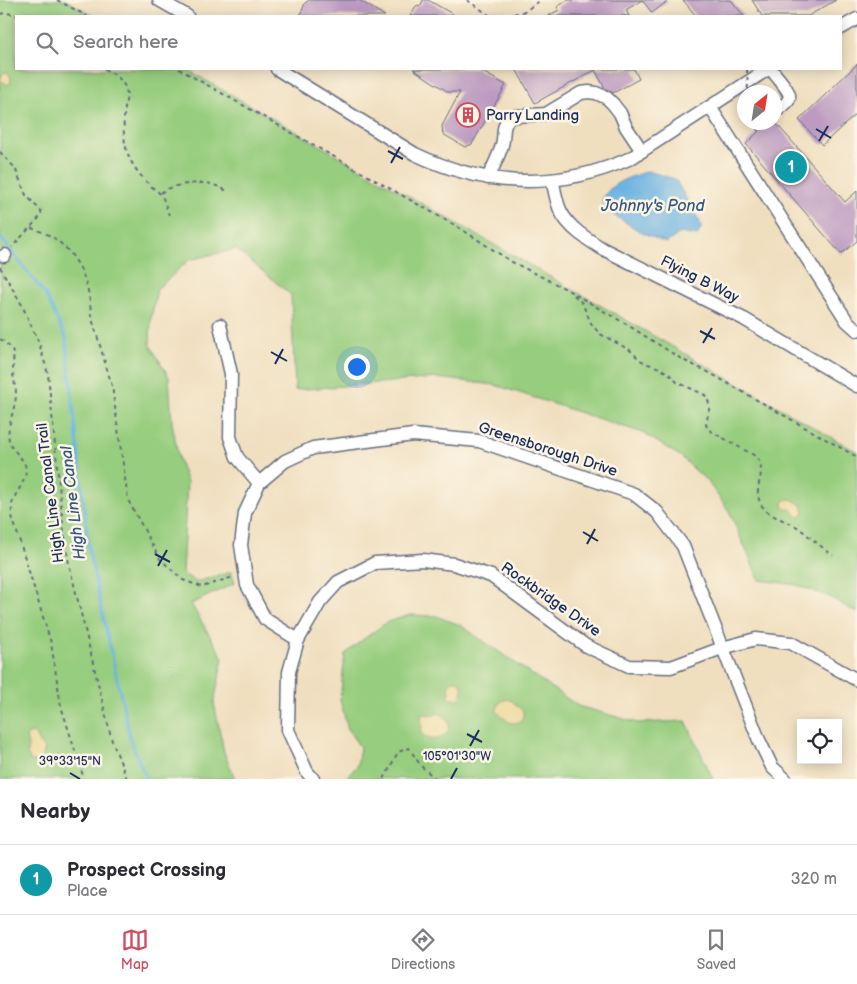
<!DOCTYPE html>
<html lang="en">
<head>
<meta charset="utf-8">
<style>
	:root { --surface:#fff; --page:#f7f7f7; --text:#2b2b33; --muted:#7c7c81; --line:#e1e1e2; --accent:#d1495b }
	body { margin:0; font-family:"Balsamiq Sans",sans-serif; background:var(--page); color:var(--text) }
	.controls { position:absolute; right:15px; bottom:15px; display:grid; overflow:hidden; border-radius:0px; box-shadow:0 2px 12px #0003 }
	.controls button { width:45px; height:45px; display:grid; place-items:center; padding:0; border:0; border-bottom:1px solid var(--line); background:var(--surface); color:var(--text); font:25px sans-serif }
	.compass { position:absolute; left:737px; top:85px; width:45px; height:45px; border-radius:50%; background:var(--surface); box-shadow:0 2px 12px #0003; rotate:30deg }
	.you { position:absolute; left:356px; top:366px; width:18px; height:18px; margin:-12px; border:4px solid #fff; border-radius:50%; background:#1a73e8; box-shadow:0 0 0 8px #1a73e833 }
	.badge { display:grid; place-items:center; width:32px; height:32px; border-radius:50%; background:var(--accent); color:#fff; font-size:16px; font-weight:700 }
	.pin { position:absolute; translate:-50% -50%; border:2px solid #fff; box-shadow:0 1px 5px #0006 }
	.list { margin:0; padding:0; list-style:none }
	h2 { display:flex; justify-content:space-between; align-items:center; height:65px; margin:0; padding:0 20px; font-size:21px }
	h2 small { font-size:16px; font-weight:400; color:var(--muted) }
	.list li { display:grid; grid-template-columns:32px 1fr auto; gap:15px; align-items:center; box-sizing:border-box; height:70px; padding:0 20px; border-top:1px solid var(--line) }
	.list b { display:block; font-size:19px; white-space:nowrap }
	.list p { margin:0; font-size:16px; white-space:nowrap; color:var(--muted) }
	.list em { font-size:16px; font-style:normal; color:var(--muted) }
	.icon { flex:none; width:28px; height:28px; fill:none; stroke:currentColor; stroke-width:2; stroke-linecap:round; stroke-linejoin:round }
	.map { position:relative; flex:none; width:857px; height:779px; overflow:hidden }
	.search { position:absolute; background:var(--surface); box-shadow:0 2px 12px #0003; left:15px; right:15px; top:15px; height:55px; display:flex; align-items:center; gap:12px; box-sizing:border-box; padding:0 18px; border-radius:0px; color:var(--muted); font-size:19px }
	.sheet { height:135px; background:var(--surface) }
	nav { display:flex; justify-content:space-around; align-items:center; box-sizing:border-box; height:70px; border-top:1px solid var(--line); background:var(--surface); font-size:14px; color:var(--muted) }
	nav a { display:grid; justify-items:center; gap:2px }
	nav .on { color:var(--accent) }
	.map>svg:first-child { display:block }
	.green { fill:#97cd7e; stroke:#597e6e }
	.sand { fill:#eeda9e; stroke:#84847e }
	.water { fill:#6ab2e1; stroke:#4270a0 }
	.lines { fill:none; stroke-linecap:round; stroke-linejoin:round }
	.stream { stroke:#6ab2e1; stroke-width:3 }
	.building { fill:#bc9ac1 }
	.minor-casing { stroke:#666d80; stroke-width:15 }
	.path { stroke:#666d80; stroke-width:2; stroke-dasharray:4 4; stroke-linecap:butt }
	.minor { stroke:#fff; stroke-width:12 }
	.path-bridge { stroke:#666d80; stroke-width:2; stroke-dasharray:4 4; stroke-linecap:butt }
	.ticks { fill:none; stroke:#1b2f5e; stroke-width:2 }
	.labels { text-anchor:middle; stroke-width:5; stroke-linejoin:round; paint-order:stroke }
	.poi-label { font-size:15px; fill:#1b2f5e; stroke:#fcf5e5; text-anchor:start }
	.street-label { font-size:15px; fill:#1b2f5e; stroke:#fcf5e5 }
	.water-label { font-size:16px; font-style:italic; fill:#335685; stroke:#fcf5e5 }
	.ticks-label { font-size:12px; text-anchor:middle; fill:#1b2f5e; stroke:#fcf5e5; stroke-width:5; stroke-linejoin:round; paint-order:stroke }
</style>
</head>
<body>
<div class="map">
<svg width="857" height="779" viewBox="0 0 857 779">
	<rect width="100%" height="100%" fill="#fcf5e5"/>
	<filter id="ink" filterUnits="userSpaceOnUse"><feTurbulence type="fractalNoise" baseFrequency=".02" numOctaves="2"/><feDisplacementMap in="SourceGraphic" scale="10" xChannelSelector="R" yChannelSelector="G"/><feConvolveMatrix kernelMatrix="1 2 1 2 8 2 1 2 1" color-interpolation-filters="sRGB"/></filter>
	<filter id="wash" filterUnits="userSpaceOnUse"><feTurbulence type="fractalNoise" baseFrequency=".0096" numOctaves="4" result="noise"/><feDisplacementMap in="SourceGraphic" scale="20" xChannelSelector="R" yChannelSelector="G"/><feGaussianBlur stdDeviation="1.12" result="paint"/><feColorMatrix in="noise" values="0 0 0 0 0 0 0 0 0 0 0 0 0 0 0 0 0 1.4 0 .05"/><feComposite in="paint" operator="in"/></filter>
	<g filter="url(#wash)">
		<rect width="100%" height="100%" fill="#f0dfbf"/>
		<g class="green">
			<polygon points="0,0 65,0 94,16 16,16 16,69 186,69 857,452 857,613 828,596 797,585 759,580 729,511 708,482 680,456 643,433 495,385 437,378 295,390 291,295 236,249 189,260 157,289 151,319 150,345 169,377 172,423 179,460 187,483 182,573 196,582 231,572 235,583 191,604 223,658 214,703 224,752 235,779 0,779"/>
			<polygon points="410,615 436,616 460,625 578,706 638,723 686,721 713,779 345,779 357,766 360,747 348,730 340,700 345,654 361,641 387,622"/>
		</g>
		<g class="sand">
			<polygon points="5,72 8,72 11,78 10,84 8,85 0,80 2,75"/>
			<path d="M 791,499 L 802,505 L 804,512 L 802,516 C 796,519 795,513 792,510 L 784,508 C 781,502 785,499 791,499 Z"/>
			<path d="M 456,680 C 464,683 465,693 459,699 L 450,699 L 448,697 L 450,691 L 448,686 L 451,682 Z"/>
			<path d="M 507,699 L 512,701 L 523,711 L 523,717 C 513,730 506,719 497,712 L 497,709 L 500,702 Z"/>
			<path d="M 439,713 C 464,725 438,751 421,733 L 422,724 L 421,716 L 423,714 L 434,715 Z"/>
			<polygon points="33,733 36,736 39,743 45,749 42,758 37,762 31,761 27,754 28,745 26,737 28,734"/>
		</g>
		<path class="water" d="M 647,171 L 675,179 L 702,226 L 697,236 L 680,233 L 666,243 L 641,232 L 609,212 L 602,201 C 609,182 630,178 647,171 Z"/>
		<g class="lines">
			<polyline class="stream" points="0,237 45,294 66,338 89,552 131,742 147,779"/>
		</g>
		<g id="blocks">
			<g class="building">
				<polygon points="309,0 359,0 385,16 300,16 305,3"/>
				<polygon points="423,0 428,0 456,16 410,16 416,6 421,5"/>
				<polygon points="568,0 669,0 652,13 642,0 626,10 629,16 548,16 559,10 557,7"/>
				<polygon points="683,0 731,0 744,16 696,16"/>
				<polygon points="752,0 836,0 808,16 762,16"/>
				<polygon points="857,64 857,113 822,145 799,120"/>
				<polygon points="413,69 477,69 506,85 472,144 465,147 443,134 442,126 460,92 448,92"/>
				<polygon points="516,69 634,69 639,79 613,93 605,88 595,70 535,103"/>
				<polygon points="768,122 775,122 845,202 857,191 857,241 841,254 746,144"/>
			</g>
		</g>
	</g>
	<g filter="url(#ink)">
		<use href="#blocks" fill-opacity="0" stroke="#666d80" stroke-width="1"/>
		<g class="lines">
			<g class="minor-casing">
				<g id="minor">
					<polyline points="159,0 187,16"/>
					<polyline points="841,28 857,19"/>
					<path d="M 277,69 L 415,154 C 487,188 558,191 631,158 L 768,69"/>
					<path d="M 771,69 C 775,75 792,92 789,99 C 787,104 781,107 777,110"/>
					<polyline points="710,107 847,321 857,330"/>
					<path d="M 488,178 C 493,167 499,156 502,145 C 505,135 501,128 509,118 L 515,116 L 546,114 L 581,93 L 589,92 L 596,93 L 607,98 L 613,104 L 620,113 L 626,127 L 642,151"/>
					<path d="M 552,180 C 555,190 556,202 561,212 C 570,229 587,239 603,249 L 744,319 L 857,386"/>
					<polyline points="4,256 5,255"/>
					<polyline points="220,325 231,374 230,437 237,457 259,483"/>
					<polyline points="298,640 265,619 247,585 241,545 245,513 259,483 285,461 313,448 413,435 479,441 634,494 657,512 683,546 759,740 772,767 785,779"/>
					<polyline points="313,779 307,772 288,730 289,672 298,640 320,602 338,582 375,563 423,560 454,564 491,576 586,646 629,666 671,667 722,648 756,639 791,643 857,680"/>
				</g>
			</g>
			<g class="path">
				<polyline points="57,0 87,16"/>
				<polyline points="467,0 489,15 498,16"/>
				<polyline points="0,14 6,13 22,16"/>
				<polyline points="506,16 525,11 541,0"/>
				<path d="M 104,69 C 113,73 123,79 126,90 C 128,96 125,103 125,109 C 123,123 123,138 127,151 C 131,165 141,177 151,186 C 154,189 158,191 160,194 C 165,199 166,209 169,215"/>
				<polyline points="179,69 458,227 512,262 564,288 626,324 683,360 708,372 857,457"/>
				<polyline points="750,122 759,131"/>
				<polyline points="0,152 15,168 26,195 38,208 41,211 41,216 38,219 12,247"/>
				<path d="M 161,193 C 168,185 200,181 211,184 C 217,186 224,189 229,192"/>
				<path d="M 31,228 C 37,230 43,232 49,235 C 78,252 90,283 91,315 L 112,386 L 128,500 L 160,559 L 183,580 L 202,587 L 233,577"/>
				<polyline points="0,267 22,305 39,343 48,374 63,525 69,564 112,741 127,779"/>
				<path d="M 574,295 L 582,303 L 592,325 L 600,334 L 630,350 L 640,360 L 648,364 L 660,368 L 670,375 L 677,382 L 705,395 L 710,405 L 706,425 L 709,430 L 757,457 C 766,472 757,480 758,495 C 761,517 784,518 799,528 C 810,537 821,547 833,555"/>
				<path d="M 0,339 C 17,351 13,353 13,371 C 13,379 16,386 16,394 C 16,409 6,425 9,440 C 11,451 25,458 26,469 C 26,482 17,490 13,501 C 11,506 12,511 12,516 L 51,643 L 61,706 L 84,779"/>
				<polyline points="384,779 398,752 409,748 421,766 436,779"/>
			</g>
			<use href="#minor" class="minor"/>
			<polyline class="path-bridge" points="747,69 748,92"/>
		</g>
	</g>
	<path class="ticks" d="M 816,129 L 831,138M 819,141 L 828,126M 388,151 L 403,159M 391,163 L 400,147M 700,331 L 715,339M 703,343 L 712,328M 271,352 L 287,361M 275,364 L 283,349M 583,532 L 598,541M 587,544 L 595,529M 155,554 L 170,562M 158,566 L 167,550M 467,734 L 482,742M 470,746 L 479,730M 70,773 L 80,779M 451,779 L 457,768"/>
	<defs>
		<g id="building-ring" transform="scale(1.25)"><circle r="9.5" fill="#fcf5e5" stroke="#d1495b" stroke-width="1.5"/><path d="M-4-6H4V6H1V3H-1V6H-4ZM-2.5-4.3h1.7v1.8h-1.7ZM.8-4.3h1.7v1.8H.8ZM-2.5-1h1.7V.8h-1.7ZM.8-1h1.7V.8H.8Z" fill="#d1495b"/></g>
	</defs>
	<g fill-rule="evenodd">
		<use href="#building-ring" x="468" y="115"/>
	</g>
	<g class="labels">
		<g class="poi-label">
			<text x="486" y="120">Parry Landing</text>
		</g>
		<g class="street-label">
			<text transform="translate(700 279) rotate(27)" y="5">Flying B Way</text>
			<text transform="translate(548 449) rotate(18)" y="5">Greensborough Drive</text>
			<text transform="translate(50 493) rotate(-97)" y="5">High Line Canal Trail</text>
			<text transform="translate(551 599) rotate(35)" y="5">Rockbridge Drive</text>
		</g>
		<g class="water-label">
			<text x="653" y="211">Johnny's Pond</text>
			<text transform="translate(72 503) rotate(-97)" y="6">High Line Canal</text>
		</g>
	</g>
	<g class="ticks-label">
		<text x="457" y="760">105°01'30"W</text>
		<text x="70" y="765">39°33'15"N</text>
	</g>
</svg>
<div class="controls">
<button><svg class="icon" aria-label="locate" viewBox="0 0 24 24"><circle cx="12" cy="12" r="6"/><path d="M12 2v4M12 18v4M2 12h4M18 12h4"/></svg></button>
</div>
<svg class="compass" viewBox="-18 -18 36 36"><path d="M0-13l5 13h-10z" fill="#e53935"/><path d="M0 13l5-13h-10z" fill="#7c7c81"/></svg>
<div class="you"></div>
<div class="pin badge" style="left:791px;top:167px;background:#0f9aa8">1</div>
<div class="search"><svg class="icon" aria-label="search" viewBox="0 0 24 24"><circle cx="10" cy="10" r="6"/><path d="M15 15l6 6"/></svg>Search here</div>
</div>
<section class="sheet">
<h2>Nearby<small></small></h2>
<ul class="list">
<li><span class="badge" style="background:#0f9aa8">1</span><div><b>Prospect Crossing</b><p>Place</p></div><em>320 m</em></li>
</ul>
</section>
<nav>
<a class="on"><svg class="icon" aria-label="map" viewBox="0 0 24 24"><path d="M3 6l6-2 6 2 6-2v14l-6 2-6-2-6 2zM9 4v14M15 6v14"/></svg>Map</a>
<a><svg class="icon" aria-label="directions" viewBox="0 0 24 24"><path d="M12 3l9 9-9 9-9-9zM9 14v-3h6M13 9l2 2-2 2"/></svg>Directions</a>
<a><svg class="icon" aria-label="saved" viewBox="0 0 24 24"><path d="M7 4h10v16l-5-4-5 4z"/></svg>Saved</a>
</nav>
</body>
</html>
